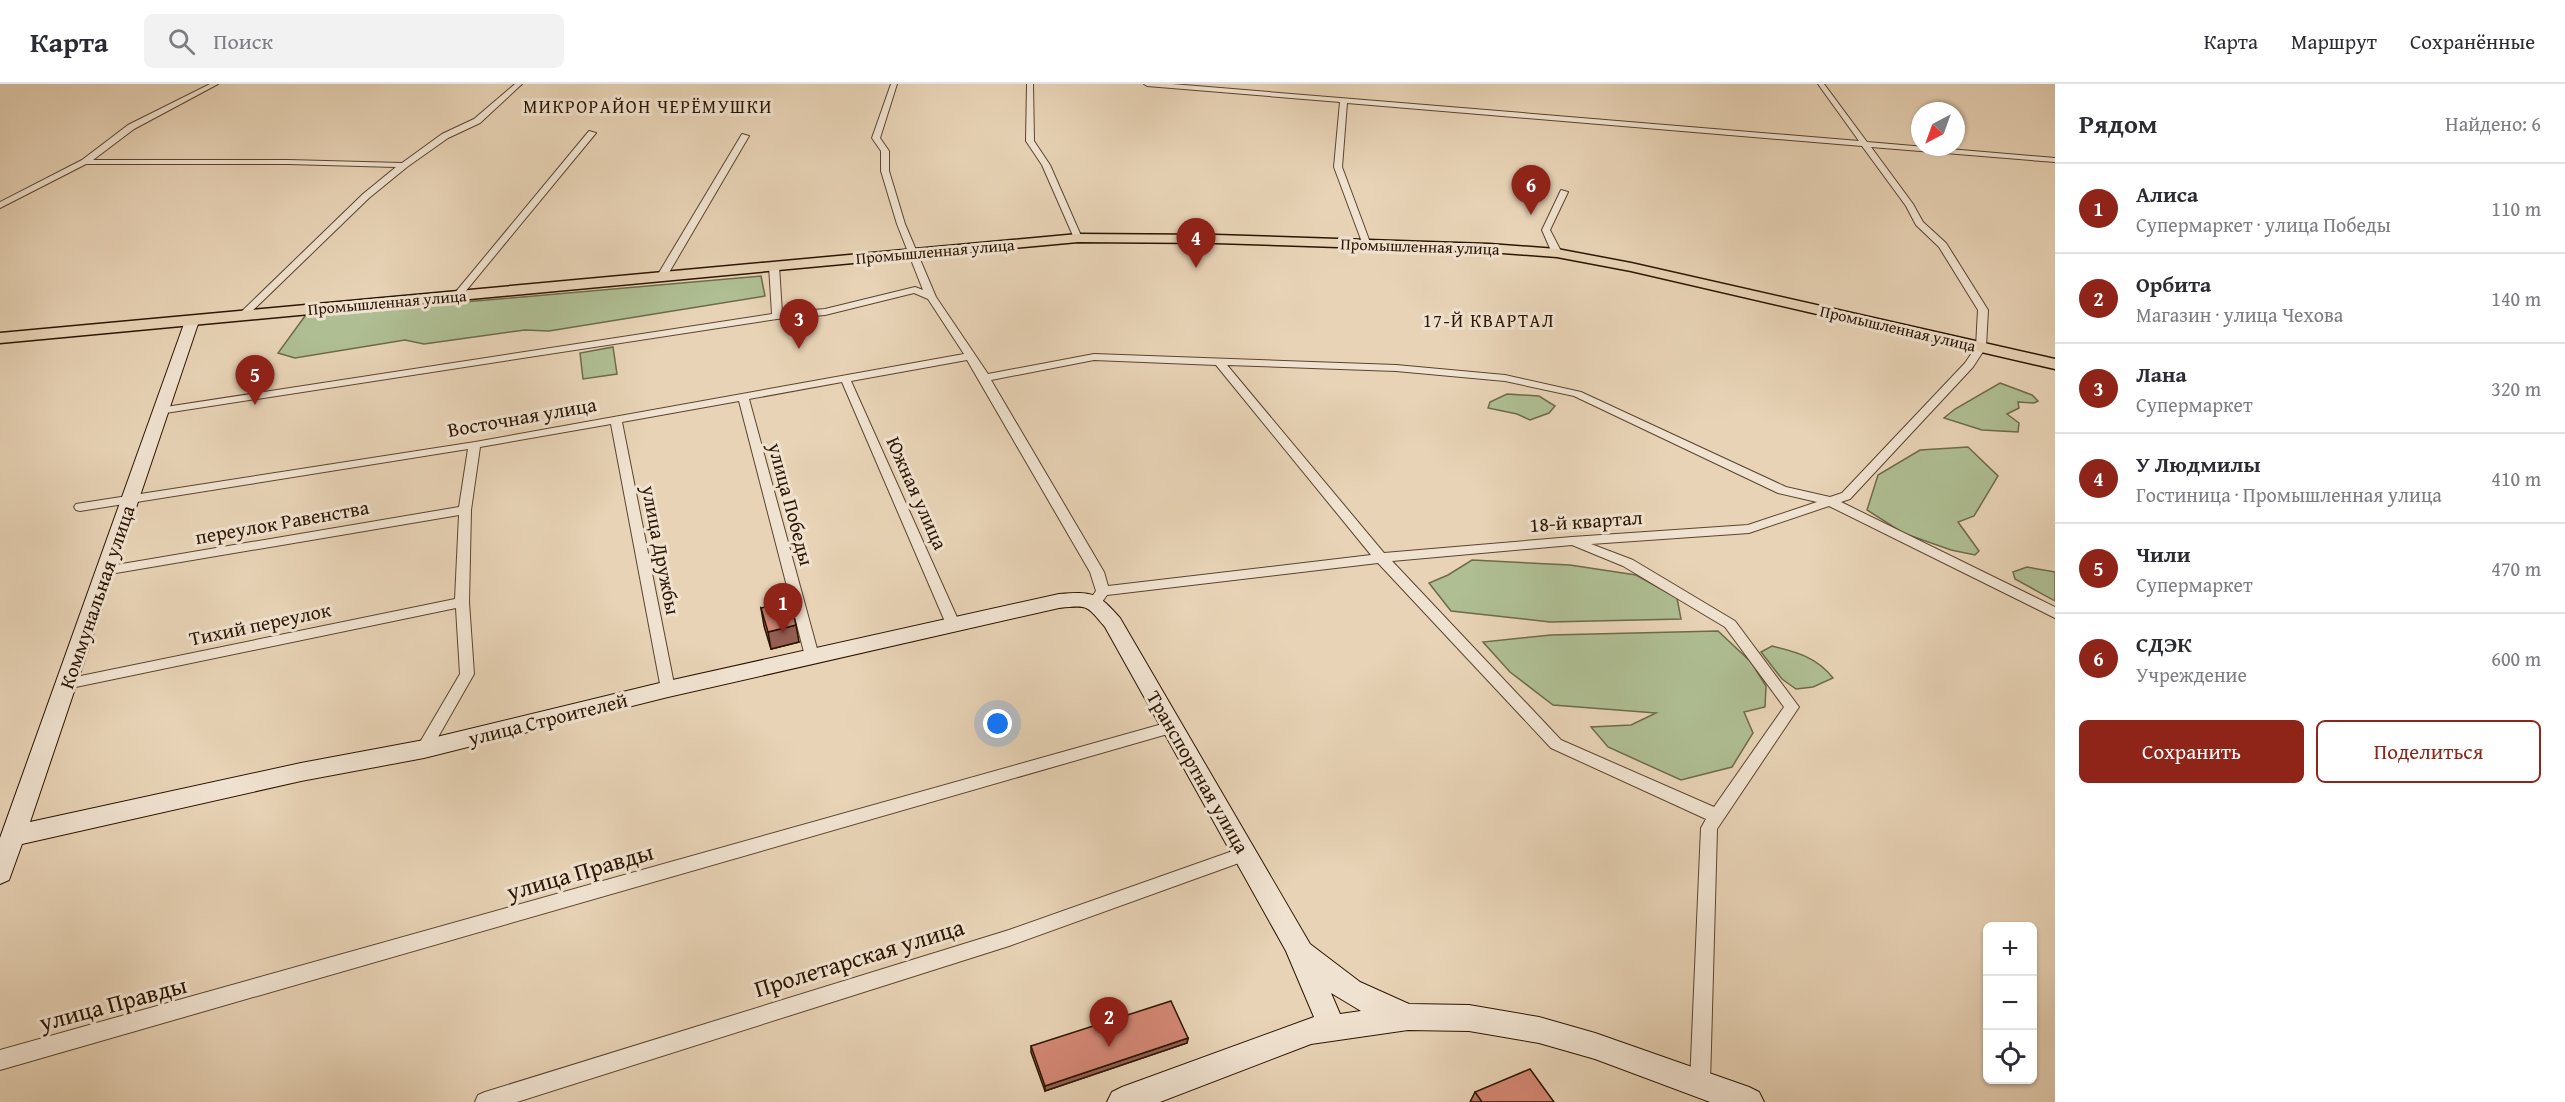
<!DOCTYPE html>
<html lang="ru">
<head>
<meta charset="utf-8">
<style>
	:root { --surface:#fff; --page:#f2f2f3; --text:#2b2b33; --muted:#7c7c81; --line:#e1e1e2; --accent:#8f2418 }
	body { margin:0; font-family:"Gentium Book Plus",serif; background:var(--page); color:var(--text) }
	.controls { position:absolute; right:18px; bottom:18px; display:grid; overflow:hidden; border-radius:9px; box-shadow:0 2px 4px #0004 }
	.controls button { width:54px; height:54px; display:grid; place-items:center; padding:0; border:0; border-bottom:2px solid var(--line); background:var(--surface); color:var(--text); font:30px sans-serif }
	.compass { position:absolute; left:1911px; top:18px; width:54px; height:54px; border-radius:50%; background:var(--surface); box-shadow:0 2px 4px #0004; rotate:221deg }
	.you { position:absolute; left:998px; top:640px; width:21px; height:21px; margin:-15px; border:4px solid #fff; border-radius:50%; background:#1a73e8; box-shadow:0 0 0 9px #1a73e833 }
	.badge { display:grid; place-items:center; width:39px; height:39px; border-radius:50%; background:var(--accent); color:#fff; font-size:20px; font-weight:700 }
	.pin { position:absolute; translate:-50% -50px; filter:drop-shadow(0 2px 3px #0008) }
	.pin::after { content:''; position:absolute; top:32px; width:21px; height:18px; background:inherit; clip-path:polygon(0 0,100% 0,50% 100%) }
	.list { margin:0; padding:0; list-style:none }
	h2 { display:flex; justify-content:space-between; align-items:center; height:78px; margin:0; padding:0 24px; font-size:26px }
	h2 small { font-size:20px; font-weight:400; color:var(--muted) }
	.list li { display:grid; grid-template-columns:39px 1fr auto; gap:18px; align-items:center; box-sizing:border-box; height:90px; padding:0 24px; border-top:2px solid var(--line) }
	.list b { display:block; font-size:22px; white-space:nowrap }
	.list p { margin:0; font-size:20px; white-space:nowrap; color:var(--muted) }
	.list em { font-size:20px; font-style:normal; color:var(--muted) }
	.actions { display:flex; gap:12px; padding:18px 24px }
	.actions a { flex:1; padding:14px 0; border:2px solid var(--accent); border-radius:9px; text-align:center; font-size:21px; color:var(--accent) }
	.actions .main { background:var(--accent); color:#fff }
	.icon { flex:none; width:33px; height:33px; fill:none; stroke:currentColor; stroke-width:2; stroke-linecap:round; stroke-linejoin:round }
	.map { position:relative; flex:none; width:2055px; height:1018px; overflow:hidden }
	header { display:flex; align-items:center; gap:36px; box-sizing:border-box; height:84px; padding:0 30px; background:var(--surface); border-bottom:2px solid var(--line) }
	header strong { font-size:28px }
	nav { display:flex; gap:33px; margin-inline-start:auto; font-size:21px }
	.search { width:420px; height:54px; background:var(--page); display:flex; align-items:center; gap:15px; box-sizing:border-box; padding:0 21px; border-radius:9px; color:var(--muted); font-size:22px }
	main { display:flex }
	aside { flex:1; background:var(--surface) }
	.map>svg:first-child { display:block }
	.green { fill:#afbe93; stroke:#6e6a4a; stroke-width:1.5 }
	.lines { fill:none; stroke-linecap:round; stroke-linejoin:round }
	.street-casing { stroke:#5b442e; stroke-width:2 }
	.secondary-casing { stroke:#2c1501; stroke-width:2 }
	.primary-casing { stroke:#2c1501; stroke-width:3 }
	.street { fill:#f0e2d0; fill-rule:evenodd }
	.secondary { fill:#f0e2d0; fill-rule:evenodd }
	.primary { fill:#e8d3b6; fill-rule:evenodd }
	.wall { fill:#b67465; stroke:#2c1501; stroke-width:1.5 }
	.shaded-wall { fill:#945e52; stroke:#2c1501; stroke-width:1.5 }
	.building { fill:#d48775; stroke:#2c1501; stroke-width:1.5 }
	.labels { text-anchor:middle; stroke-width:6; stroke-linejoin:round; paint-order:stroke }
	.far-street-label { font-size:16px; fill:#2c1501; stroke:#f0e2d0 }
	.far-neighbourhood-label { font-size:18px; letter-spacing:1.5px; fill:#2c1501; stroke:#f0e2d0 }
	.street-label { font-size:20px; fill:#2c1501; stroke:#f0e2d0 }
	.near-street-label { font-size:24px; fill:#2c1501; stroke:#f0e2d0 }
</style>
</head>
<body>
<header>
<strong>Карта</strong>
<div class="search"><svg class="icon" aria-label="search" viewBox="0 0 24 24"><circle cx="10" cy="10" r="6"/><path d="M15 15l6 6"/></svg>Поиск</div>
<nav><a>Карта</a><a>Маршрут</a><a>Сохранённые</a></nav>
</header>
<main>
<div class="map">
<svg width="2055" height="1018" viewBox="0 0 2055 1018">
	<rect width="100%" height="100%" fill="#e8d3b6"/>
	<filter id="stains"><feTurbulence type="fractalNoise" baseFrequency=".00333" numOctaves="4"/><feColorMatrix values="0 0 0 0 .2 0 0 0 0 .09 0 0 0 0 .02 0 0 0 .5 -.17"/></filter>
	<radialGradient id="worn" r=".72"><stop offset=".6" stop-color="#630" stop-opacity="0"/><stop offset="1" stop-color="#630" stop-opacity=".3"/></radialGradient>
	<g class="green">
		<polygon points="761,192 765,212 549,247 525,246 424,260 405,256 295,274 278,269 305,232"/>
		<polygon points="613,263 617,290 583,295 580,269"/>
		<polygon points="2000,299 2032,311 2038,317 2034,319 2018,318 2019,324 2007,330 2019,339 2018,348 1982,346 1944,334 1955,325"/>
		<polygon points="1507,310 1539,312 1555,322 1549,329 1530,336 1517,330 1488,324 1490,318"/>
		<polygon points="1968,363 1998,392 1974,432 1958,438 1979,467 1975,471 1951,466 1903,449 1867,426 1878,391 1920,366"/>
		<polygon points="1472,476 1570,481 1636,491 1677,514 1681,535 1550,538 1451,527 1429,499 1448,491"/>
		<polygon points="2027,483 2055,488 2055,517 2015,495 2013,488"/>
		<polygon points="1718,547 1751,578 1766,602 1765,623 1744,628 1753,649 1732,683 1681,696 1608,663 1591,643 1631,641 1656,629 1553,621 1510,588 1483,558 1551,551"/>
		<path d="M 1772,562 C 1796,568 1817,573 1833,594 L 1813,603 L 1796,605 L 1782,595 L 1761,568 Z"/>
	</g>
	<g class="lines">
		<g class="street-casing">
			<g id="street">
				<polygon points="210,0 218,0 134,45 93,76 288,76 402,79 442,50 474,35 515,0 522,0 480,39 448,54 407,83 369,114 245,234 239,234 239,230 363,110 396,83 288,80 86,80 0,124 0,118 82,76 128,41"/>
				<path d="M 891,0 L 897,0 L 880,54 L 889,67 L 889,87 L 905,140 L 936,213 L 988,290 L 1094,270 L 1396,281 L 1505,291 L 1581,308 L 1786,403 L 1830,413 L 1842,409 L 1965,279 L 1976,263 L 1978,226 L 1939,163 L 1916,141 L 1906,122 L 1862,62 L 1347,19 L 1342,83 L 1371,161 L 1367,164 L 1363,161 L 1334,83 L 1340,18 L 1147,2 L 1144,0 L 1172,0 L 1859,57 L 1818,0 L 1824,0 L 1867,58 L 2055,74 L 2055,78 L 1871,63 L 1913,120 L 1923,138 L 1946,159 L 1988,226 L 1986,263 L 1973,283 L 1850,415 L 1841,418 L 2055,523 L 2055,534 L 1829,422 L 1749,449 L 1591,460 L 1633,476 L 1735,537 L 1799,623 L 1717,745 L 1710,999 L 1707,1006 L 1700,1009 L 1693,1006 L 1690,999 L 1701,744 L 1706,735 L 1551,664 L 1378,479 L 1107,511 L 1100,521 L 1090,521 L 1088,518 L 1096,507 L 1090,488 L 967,276 L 851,297 L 960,540 L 958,543 L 953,545 L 946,540 L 842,298 L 749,315 L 819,572 L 817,576 L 807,576 L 805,572 L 739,317 L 622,338 L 675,605 L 673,609 L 663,609 L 661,605 L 611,340 L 480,363 L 471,426 L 469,518 L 474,590 L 429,669 L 424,671 L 419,669 L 416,665 L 460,590 L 456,524 L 66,605 L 61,604 L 59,600 L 61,596 L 66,595 L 455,515 L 459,431 L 104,491 L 97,487 L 104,483 L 459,423 L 468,365 L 80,427 L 76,426 L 74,423 L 76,420 L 475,358 L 964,270 L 928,215 L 914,209 L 825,231 L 777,235 L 159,330 L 153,327 L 159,324 L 772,230 L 769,182 L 774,179 L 779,182 L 782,229 L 825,225 L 915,203 L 923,206 L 897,140 L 881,87 L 881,67 L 872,54 ZM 1094,276 L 1216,281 L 1371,471 L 1108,502 L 1104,488 L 991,296 ZM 1227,281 L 1396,287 L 1505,297 L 1574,312 L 1778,409 L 1817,418 L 1748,441 L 1572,453 L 1384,469 ZM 1572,461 L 1623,482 L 1725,543 L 1784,623 L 1714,723 L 1561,656 L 1392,477 Z"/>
				<polygon points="1027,0 1033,0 1034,57 1050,81 1082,154 1081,156 1074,154 1042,81 1026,57"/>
				<polygon points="589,47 596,49 460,214 454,214 454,210"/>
				<polygon points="742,50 749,52 667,192 659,194 657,192"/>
				<polygon points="1561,106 1568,108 1550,146 1562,169 1557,172 1552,169 1542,146"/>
				<polygon points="1173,637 1178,639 1181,643 1178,647 0,986 0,966"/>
				<polygon points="1244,763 1250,765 1252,770 1250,775 1009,862 517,1018 475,1018 478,1011 485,1008 1009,846"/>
			</g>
		</g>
		<g class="secondary-casing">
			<path id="secondary" d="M 192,233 L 199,237 L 30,738 L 301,679 L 424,656 L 668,597 L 1059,510 C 1093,507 1098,509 1120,534 L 1310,860 L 1360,898 L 1409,920 L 1469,921 L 1539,933 L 1595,949 L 1749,1003 L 1759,1008 L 1764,1018 L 1710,1018 L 1595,975 L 1539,959 L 1469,947 L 1408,946 L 1311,960 L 1160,1018 L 1107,1018 L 1112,1008 L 1122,1003 L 1314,933 L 1286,867 L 1105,543 C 1086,521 1089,521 1059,524 L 668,613 L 424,674 L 301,697 L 22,760 L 9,796 L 0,800 L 0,754 L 185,237 ZM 1331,909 L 1361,927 L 1340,930 Z"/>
		</g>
		<g class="primary-casing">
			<polygon id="primary" points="1078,150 1216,151 1489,160 1557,165 1631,179 2055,275 2055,285 1631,187 1557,173 1489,168 1216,159 1078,158 0,259 0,249"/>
		</g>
		<use href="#street" class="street"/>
		<use href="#secondary" class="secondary"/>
		<use href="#primary" class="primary"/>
	</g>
	<g class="wall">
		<polygon points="761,524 799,558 771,565 764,542"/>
		<polygon points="1188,954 1187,959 1045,1007 1031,968 1031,962"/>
		<polygon points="1475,1008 1554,1018 1470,1018"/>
	</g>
	<g class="shaded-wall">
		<polygon points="796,541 799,558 771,565 768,548"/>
		<polygon points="1188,954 1187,959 1045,1007 1045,1002"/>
	</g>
	<g class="building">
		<polygon points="790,517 796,541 768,548 761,524"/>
		<polygon points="1171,917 1188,954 1045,1002 1031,962"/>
		<polygon points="1530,985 1554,1018 1482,1018 1475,1008"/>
	</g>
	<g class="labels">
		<g class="far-street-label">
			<text transform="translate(1420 162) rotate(2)" y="6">Промышленная улица</text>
			<text transform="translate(935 167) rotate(-5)" y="6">Промышленная улица</text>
			<text transform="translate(387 218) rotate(-5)" y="6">Промышленная улица</text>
			<text transform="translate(1898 244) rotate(13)" y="6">Промышленная улица</text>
		</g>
		<g class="far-neighbourhood-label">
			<text x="648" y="29">МИКРОРАЙОН ЧЕРЁМУШКИ</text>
			<text x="1489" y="243">17-Й КВАРТАЛ</text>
		</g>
		<g class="street-label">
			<text transform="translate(522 333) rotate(-10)" y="7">Восточная улица</text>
			<text transform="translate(917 409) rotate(66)" y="7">Южная улица</text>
			<text transform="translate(791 420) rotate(75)" y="7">улица Победы</text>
			<text transform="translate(1586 437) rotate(-4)" y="7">18-й квартал</text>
			<text transform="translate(282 438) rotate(-10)" y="7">переулок Равенства</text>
			<text transform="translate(661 466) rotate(79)" y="7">улица Дружбы</text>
			<text transform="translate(97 513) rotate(-71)" y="7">Коммунальная улица</text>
			<text transform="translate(260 540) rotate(-12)" y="7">Тихий переулок</text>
			<text transform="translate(548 635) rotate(-14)" y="7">улица Строителей</text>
			<text transform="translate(1198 688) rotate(60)" y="7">Транспортная улица</text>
		</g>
		<g class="near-street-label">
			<text transform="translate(580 788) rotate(-16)" y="8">улица Правды</text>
			<text transform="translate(859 874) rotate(-17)" y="8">Пролетарская улица</text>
			<text transform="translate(113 920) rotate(-15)" y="8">улица Правды</text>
		</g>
	</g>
	<rect width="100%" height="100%" filter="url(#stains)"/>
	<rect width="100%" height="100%" fill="url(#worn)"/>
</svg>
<div class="controls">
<button>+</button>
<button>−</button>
<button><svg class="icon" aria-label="locate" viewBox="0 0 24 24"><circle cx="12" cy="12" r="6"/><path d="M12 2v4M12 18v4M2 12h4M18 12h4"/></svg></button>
</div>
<svg class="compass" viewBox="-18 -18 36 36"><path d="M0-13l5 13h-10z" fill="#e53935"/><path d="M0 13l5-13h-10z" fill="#7c7c81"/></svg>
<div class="you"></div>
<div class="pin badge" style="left:783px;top:549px">1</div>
<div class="pin badge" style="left:1109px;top:963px">2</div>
<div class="pin badge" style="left:799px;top:265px">3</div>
<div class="pin badge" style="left:1196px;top:184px">4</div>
<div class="pin badge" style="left:255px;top:321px">5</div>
<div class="pin badge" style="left:1531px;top:131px">6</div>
</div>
<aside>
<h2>Рядом<small>Найдено: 6</small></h2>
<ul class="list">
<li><span class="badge">1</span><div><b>Алиса</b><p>Супермаркет · улица Победы</p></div><em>110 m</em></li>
<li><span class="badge">2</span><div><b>Орбита</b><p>Магазин · улица Чехова</p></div><em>140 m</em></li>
<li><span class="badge">3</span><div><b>Лана</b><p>Супермаркет</p></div><em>320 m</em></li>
<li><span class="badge">4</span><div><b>У Людмилы</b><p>Гостиница · Промышленная улица</p></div><em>410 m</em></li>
<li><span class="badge">5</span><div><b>Чили</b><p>Супермаркет</p></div><em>470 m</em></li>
<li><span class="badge">6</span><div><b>СДЭК</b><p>Учреждение</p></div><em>600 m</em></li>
</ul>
<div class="actions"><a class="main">Сохранить</a><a>Поделиться</a></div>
</aside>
</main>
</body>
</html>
